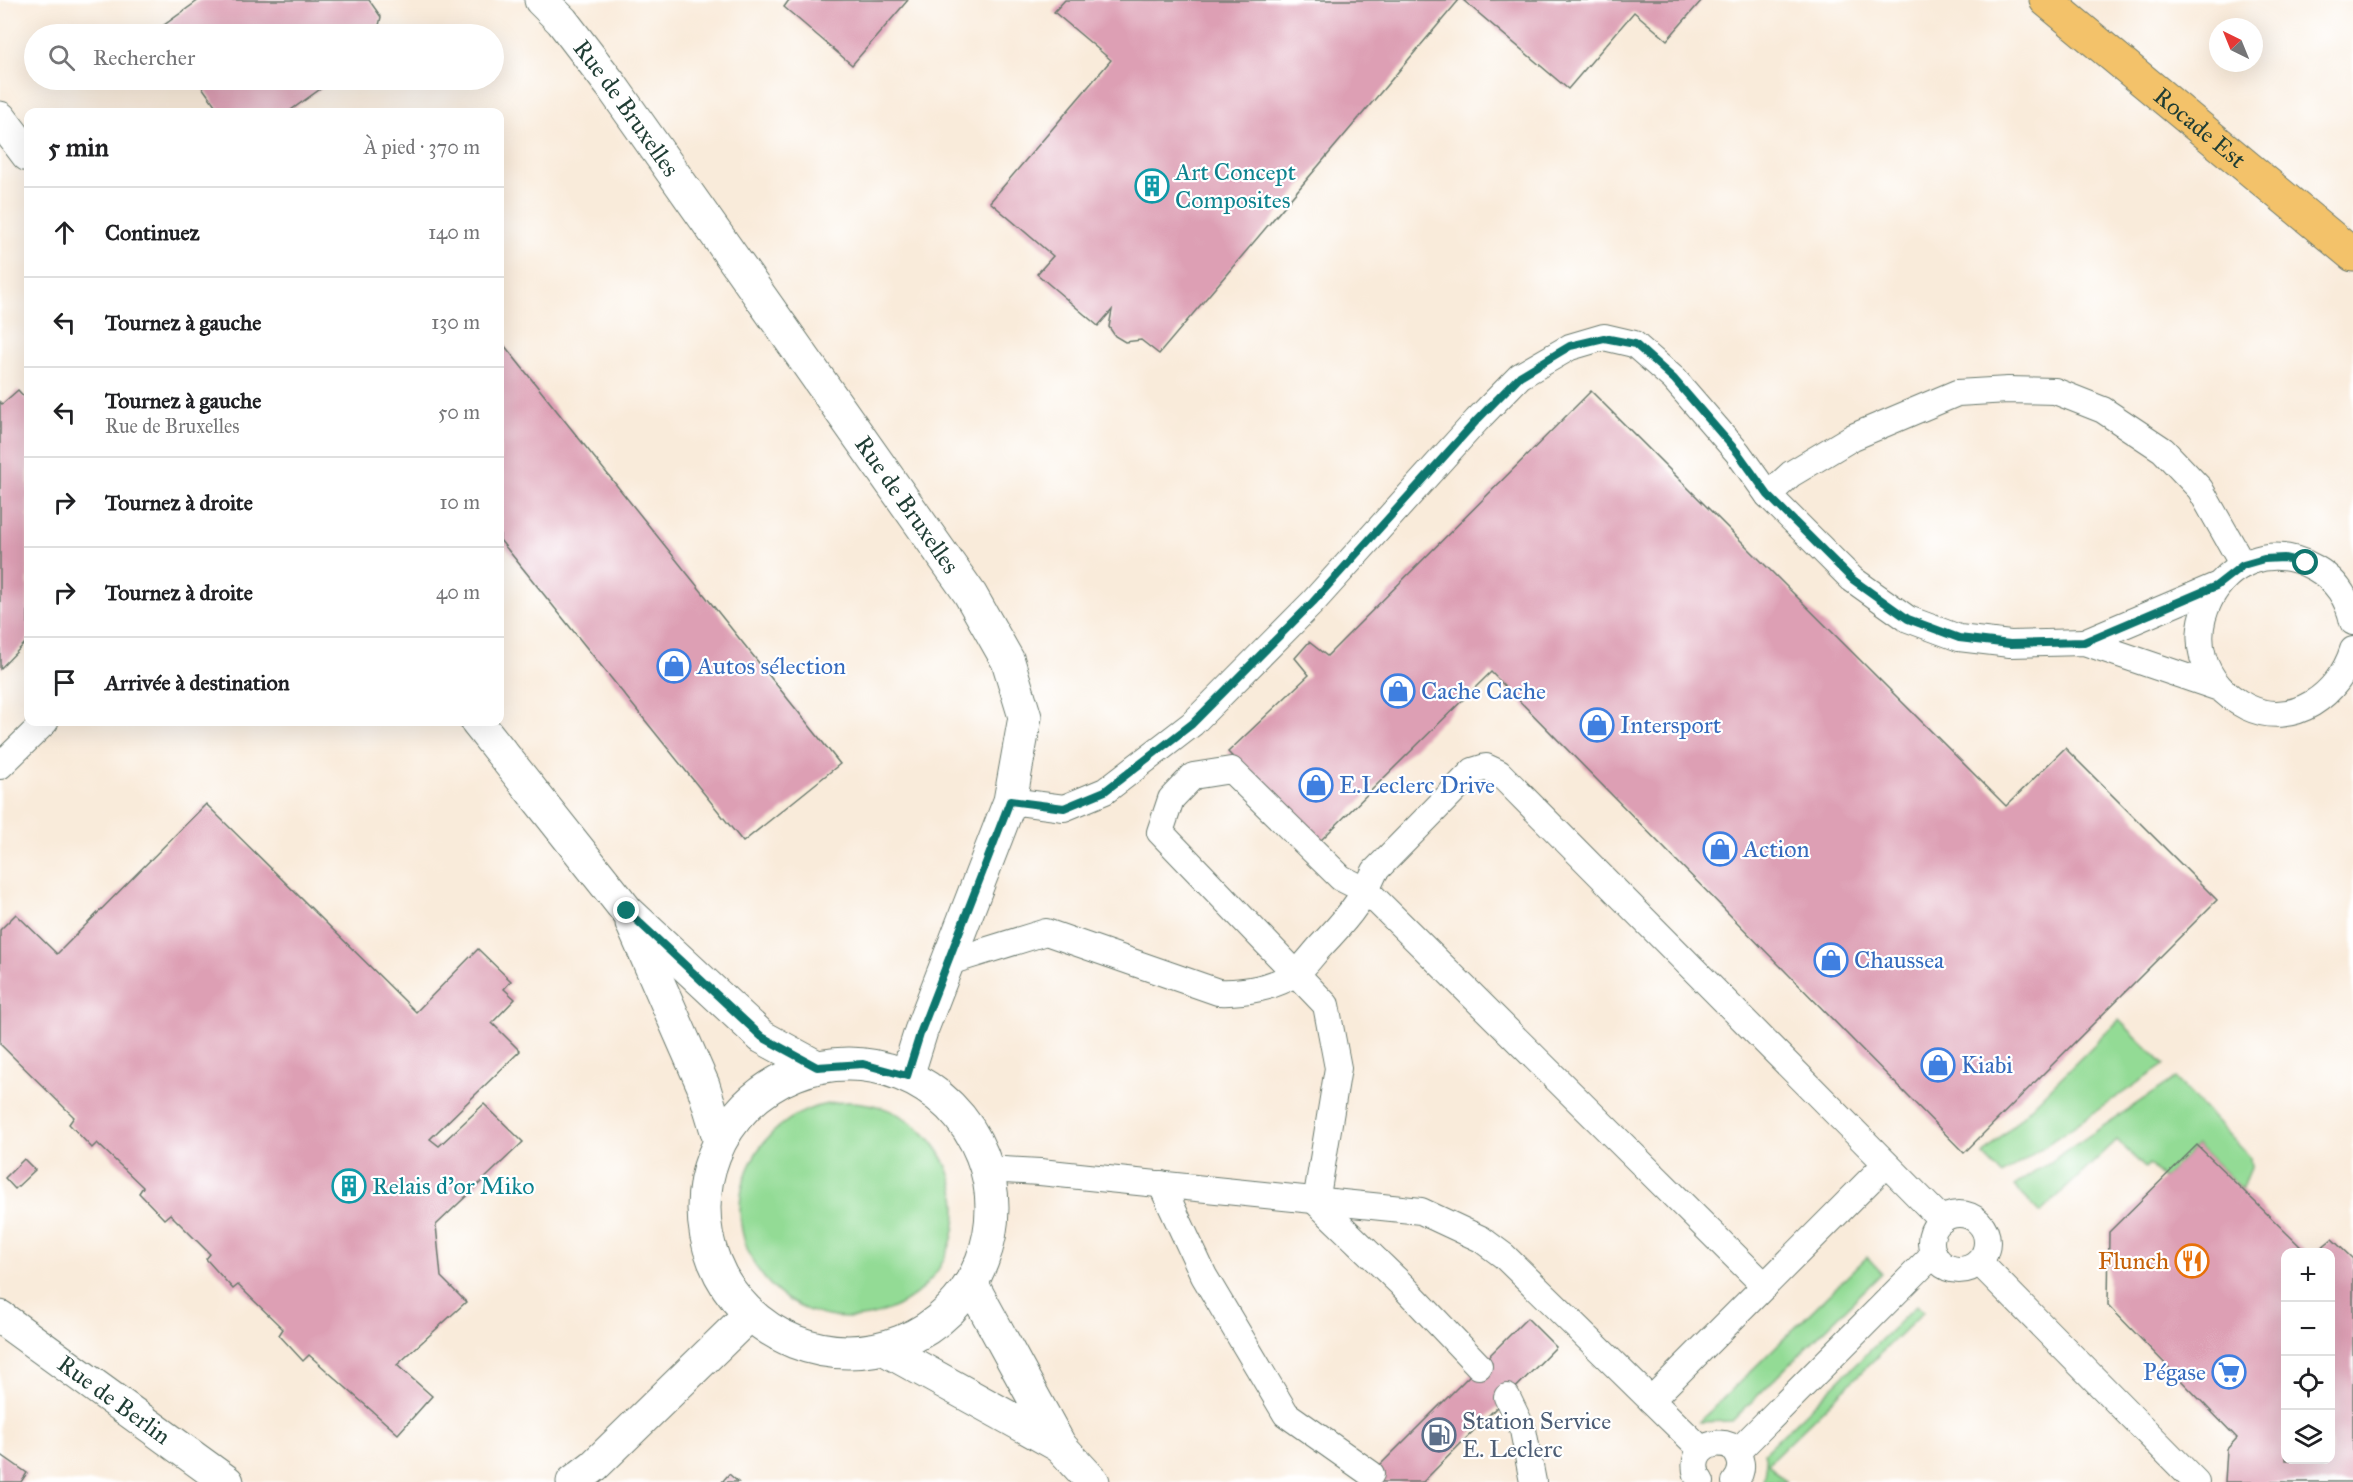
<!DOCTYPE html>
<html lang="fr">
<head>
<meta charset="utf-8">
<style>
	:root { --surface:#fff; --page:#f2f2f2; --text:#202124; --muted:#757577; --line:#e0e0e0 }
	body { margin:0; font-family:"IM FELL Great Primer",serif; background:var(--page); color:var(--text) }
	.controls { position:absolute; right:18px; bottom:18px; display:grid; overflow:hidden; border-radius:12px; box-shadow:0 6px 24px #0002 }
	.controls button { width:54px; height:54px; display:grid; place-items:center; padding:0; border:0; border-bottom:2px solid var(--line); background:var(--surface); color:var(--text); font:30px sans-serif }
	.compass { position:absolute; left:2209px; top:18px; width:54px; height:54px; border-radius:50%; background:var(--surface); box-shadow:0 6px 24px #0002; rotate:317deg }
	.stop { position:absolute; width:18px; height:18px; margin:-14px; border:4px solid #0f766e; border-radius:50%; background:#fff }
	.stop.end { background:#0f766e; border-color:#fff; box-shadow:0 2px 6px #0008 }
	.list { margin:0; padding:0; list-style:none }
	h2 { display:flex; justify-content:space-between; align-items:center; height:78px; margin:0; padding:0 24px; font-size:26px }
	h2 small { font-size:20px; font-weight:400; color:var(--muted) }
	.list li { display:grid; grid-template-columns:39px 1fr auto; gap:18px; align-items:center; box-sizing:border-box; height:90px; padding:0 24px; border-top:2px solid var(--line) }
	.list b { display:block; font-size:22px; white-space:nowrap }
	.list p { margin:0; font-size:20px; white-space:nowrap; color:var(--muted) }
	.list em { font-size:20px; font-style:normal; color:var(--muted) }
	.icon { flex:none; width:33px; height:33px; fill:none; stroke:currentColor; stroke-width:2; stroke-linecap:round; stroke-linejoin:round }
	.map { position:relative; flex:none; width:2353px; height:1482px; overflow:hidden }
	.search { position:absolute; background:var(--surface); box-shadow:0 6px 24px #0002; left:24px; top:24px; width:480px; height:66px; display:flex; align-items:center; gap:15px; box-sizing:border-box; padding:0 21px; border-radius:33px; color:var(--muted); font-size:22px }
	.panel { position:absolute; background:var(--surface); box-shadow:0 6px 24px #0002; left:24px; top:108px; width:480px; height:618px; border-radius:12px }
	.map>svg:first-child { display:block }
	.green { fill:#93db95; stroke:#598c64; stroke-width:1.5 }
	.building { fill:#dd9fb4 }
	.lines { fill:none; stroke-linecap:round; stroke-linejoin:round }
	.service-casing { stroke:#6b7a6e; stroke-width:28 }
	.minor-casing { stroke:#6b7a6e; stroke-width:35 }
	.tertiary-casing { stroke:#6b7a6e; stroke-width:35 }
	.primary-casing { stroke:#6b7a6e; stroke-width:35 }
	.service { stroke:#fff; stroke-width:26 }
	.minor { stroke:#fff; stroke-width:33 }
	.tertiary { stroke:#fff; stroke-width:33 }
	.primary { stroke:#f3c26a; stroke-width:33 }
	.route { stroke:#0f766e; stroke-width:8 }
	.labels { text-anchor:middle; stroke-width:4.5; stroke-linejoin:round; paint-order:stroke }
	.street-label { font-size:24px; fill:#1f3d34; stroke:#fff }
	.culture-label { font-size:24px; fill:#0d838f; stroke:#fff; text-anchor:start }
	.shop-label { font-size:24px; fill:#366cbe; stroke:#fff; text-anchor:start }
	.food-label { font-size:24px; fill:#c56008; stroke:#fff; text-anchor:end }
	.service-label { font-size:24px; fill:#4e5e75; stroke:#fff; text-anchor:start }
</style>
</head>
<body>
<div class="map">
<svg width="2353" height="1482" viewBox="0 0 2353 1482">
	<rect width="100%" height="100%" fill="#fff"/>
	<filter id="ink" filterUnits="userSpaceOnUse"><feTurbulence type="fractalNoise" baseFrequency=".0167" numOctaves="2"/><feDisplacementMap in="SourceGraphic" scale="12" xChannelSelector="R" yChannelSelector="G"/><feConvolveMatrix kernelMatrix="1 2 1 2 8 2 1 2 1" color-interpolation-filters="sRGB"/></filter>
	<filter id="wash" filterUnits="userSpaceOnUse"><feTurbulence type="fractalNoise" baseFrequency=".008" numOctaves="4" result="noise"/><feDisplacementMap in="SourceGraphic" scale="24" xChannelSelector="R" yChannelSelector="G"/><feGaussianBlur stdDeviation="1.35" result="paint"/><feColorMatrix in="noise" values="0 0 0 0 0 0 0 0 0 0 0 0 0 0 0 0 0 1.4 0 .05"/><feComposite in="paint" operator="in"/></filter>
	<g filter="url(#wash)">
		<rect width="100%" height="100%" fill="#f9ebda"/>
		<g class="green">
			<polygon points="2119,1020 2164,1065 2002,1175 1983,1155"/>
			<polygon points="2175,1078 2250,1157 2251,1168 2242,1189 2197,1145 2163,1179 2149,1164 2145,1168 2117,1140 2040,1213 2014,1186"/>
			<circle cx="848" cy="1210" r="108"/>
			<polygon points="1867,1257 1882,1273 1732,1421 1699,1422"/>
			<polygon points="1917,1305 1923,1312 1768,1463 1786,1482 1763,1482 1766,1461 1764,1453"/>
		</g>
		<g id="blocks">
			<g class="building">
				<polygon points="199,0 369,0 381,17 377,34 164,34 160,28"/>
				<polygon points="789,0 908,0 852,65 784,7"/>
				<polygon points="1065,0 1459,0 1159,354 1141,340 1125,342 1115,336 1109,327 1112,310 1098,326 1037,274 1053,256 990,202 1111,60 1054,12"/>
				<polygon points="1463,0 1702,0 1667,40 1634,12 1568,89"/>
				<polygon points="197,80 333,80 288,112 220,112"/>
				<polygon points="500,340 840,764 743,842 500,540"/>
				<polygon points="18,390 28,401 28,640 0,669 0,402 2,404"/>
				<polygon points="1591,391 2006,806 2065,748 2217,900 1964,1153 1491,672 1317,844 1228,752 1309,675 1295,658 1309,642 1327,656"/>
				<polygon points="206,804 416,1012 478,949 511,981 504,989 515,999 492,1023 520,1051 430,1139 439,1146 484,1104 523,1142 436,1225 441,1277 466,1302 397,1365 432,1396 398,1434 309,1355 303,1361 279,1335 283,1329 238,1285 233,1289 206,1259 210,1254 170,1214 164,1219 139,1193 143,1187 97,1143 92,1148 69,1124 74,1117 0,1044 0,930 16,914 57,954"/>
				<polygon points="2197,1145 2306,1252 2286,1252 2286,1460 2330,1460 2330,1252 2316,1252 2332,1239 2353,1259 2353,1482 2225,1482 2227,1449 2237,1438 2108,1305 2109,1232"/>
				<polygon points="24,1159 35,1170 15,1189 5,1178"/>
				<polygon points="1527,1318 1556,1347 1423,1482 1363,1482"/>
				<polygon points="0,1454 27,1473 21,1482 0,1482"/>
				<polygon points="729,1474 738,1482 722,1482"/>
			</g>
		</g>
	</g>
	<g filter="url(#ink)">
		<use href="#blocks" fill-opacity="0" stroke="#6b7a6e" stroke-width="1.5"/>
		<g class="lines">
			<g class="service-casing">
				<g id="service">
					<polyline points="1768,495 1791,474 1853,437 1957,393 2008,390 2055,391 2103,410 2163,450 2200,489 2243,565"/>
					<path d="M 2353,622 C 2348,598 2336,580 2315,568 C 2224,516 2148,658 2247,707 C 2293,729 2339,695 2353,650"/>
					<polyline points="2084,642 2216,586"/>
					<polyline points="0,766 45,722"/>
					<polyline points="1010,801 1064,808 1105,791 1192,724 1313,602 1477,420 1520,376 1570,347 1604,337 1634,344 1674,379 1738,453 1768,495 1852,579 1908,619 1959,638 2010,644 2084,642 2219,688"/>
					<path d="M 949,962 L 1046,932 L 1218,992 C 1243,993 1275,988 1297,972 C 1305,966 1312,956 1319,948 C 1342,924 1362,902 1375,871 L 1473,771 L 1486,767 L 1499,773 L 1942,1220"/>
					<polyline points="987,1169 1040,1172 1421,1211 1481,1239 1504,1256 1702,1450"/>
					<polyline points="1161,1184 1204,1276 1286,1414 1371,1474"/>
					<circle cx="1959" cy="1242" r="28"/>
					<polyline points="1979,1262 2196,1482"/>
					<polyline points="1479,1366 1402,1285 1316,1202 1338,1068 1326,1005 1160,832 1171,799 1193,776 1231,770 1341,878 1367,891 1765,1286"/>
					<polyline points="1507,1397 1523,1430 1533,1482"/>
					<polyline points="1651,1400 1886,1164"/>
					<polyline points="1737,1452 1934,1254"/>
					<path d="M 1701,1482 C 1685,1459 1706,1436 1731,1446 C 1742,1457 1745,1469 1735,1482"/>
				</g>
			</g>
			<g class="minor-casing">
				<g id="minor">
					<path id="s1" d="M 541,0 L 562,21 L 611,85 L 970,594 L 1008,661 L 1025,717 L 1010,801 L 921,1031 L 907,1076"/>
					<path id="s2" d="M 0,1317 L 227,1482"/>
					<polyline points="573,1482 594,1466 749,1315"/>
				</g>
			</g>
			<g class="tertiary-casing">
				<g id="tertiary">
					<polyline points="0,118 28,155"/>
					<polyline points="477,722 627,911 762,1037 817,1067"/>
					<polyline points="632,923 703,1085 720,1141"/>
					<circle cx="848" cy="1208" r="144"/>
					<polyline points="971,1283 1060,1446 1093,1482"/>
					<polyline points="883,1348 1060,1446"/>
				</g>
			</g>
			<g class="primary-casing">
				<g id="primary">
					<path id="s3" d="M 2046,0 L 2353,255"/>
				</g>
			</g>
			<use href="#service" class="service"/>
			<use href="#minor" class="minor"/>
			<use href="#tertiary" class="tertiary"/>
			<use href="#primary" class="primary"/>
		</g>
	</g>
	<g class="lines" filter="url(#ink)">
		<polyline class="route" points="627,911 762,1037 817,1067 863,1064 907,1076 921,1031 1010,801 1064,808 1105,791 1192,724 1313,602 1477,420 1520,376 1570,346 1604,338 1635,344 1674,379 1738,453 1768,495 1852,579 1908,619 1959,638 2010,644 2084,642 2216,586 2243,565 2264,559 2284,558 2306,563"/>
	</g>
	<defs>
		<g id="building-ring" transform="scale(1.725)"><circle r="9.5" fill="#fff" stroke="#0f9aa8" stroke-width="1.5"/><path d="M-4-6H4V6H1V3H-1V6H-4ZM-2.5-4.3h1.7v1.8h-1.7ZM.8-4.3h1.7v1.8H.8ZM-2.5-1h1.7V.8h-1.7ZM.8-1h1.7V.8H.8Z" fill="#0f9aa8"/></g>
		<g id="shop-ring" transform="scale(1.725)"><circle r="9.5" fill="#fff" stroke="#3f7fe0" stroke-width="1.5"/><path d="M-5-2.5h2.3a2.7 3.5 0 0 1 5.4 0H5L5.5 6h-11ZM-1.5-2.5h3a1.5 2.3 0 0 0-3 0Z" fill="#3f7fe0"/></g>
		<g id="restaurant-ring" transform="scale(1.725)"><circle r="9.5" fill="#fff" stroke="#e8710a" stroke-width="1.5"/><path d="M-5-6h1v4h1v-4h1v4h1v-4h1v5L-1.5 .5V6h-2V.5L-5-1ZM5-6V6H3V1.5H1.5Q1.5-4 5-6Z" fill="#e8710a"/></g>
		<g id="supermarket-ring" transform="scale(1.725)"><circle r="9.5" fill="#fff" stroke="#3f7fe0" stroke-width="1.5"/><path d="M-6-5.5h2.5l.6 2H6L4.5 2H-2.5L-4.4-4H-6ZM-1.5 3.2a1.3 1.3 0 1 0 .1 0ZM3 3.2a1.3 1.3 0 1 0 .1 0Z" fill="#3f7fe0"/></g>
		<g id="fuel-ring" transform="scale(1.725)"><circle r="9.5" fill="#fff" stroke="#5c6f8a" stroke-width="1.5"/><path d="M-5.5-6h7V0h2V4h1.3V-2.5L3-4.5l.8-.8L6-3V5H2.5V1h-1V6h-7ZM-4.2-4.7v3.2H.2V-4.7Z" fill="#5c6f8a"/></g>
	</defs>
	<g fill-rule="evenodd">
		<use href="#building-ring" x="1152" y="186"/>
		<use href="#shop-ring" x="674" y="666"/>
		<use href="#shop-ring" x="1398" y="691"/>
		<use href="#shop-ring" x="1597" y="725"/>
		<use href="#shop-ring" x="1316" y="785"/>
		<use href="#shop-ring" x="1720" y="849"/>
		<use href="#shop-ring" x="1831" y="960"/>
		<use href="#shop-ring" x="1938" y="1065"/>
		<use href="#building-ring" x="349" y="1186"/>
		<use href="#restaurant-ring" x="2192" y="1261"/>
		<use href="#supermarket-ring" x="2229" y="1372"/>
		<use href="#fuel-ring" x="1439" y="1435"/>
	</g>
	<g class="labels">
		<g class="street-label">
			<text dy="8" stroke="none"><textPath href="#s1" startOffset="138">Rue de Bruxelles</textPath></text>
			<text dy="8" stroke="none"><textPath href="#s3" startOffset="200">Rocade Est</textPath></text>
			<text dy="8" stroke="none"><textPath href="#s1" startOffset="624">Rue de Bruxelles</textPath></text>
			<text dy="8" stroke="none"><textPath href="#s2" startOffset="141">Rue de Berlin</textPath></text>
		</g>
		<g class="culture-label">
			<text x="1175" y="180">Art Concept<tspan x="1175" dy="28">Composites</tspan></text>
			<text x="372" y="1194">Relais d'or Miko</text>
		</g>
		<g class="shop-label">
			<text x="697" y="674">Autos sélection</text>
			<text x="1421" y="699">Cache Cache</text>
			<text x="1620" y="733">Intersport</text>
			<text x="1339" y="793">E.Leclerc Drive</text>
			<text x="1743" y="857">Action</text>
			<text x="1854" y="968">Chaussea</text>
			<text x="1961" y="1073">Kiabi</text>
			<text x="2206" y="1380" text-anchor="end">Pégase</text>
		</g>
		<g class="food-label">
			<text x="2169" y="1269">Flunch</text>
		</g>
		<g class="service-label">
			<text x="1462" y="1429">Station Service<tspan x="1462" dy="28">E. Leclerc</tspan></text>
		</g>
	</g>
</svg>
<div class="controls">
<button>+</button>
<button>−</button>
<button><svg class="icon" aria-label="locate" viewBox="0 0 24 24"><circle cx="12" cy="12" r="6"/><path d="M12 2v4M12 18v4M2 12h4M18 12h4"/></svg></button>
<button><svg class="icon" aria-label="layers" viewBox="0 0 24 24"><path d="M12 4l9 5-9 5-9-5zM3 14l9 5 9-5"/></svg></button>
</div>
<svg class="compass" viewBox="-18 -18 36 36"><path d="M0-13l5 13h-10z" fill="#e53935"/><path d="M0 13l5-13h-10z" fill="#757577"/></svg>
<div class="stop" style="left:2306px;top:563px"></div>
<div class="stop end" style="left:627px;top:911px"></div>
<div class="search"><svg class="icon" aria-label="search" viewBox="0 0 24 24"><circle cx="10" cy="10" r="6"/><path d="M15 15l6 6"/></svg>Rechercher</div>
<section class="panel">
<h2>5 min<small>À pied · 370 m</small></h2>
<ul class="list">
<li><svg class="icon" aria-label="ahead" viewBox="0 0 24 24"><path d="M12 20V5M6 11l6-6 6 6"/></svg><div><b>Continuez</b></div><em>140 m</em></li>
<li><svg class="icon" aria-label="left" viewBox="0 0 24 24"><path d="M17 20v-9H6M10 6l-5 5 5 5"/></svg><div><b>Tournez à gauche</b></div><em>130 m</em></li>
<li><svg class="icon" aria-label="left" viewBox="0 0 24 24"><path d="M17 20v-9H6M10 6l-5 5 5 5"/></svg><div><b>Tournez à gauche</b><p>Rue de Bruxelles</p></div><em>50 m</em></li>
<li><svg class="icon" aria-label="right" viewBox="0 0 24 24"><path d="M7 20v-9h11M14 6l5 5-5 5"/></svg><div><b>Tournez à droite</b></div><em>10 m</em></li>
<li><svg class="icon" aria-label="right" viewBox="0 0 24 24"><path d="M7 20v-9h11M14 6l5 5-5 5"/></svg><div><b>Tournez à droite</b></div><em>40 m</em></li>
<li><svg class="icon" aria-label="arrive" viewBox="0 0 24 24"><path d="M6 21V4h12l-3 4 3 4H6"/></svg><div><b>Arrivée à destination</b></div></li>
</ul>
</section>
</div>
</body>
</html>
